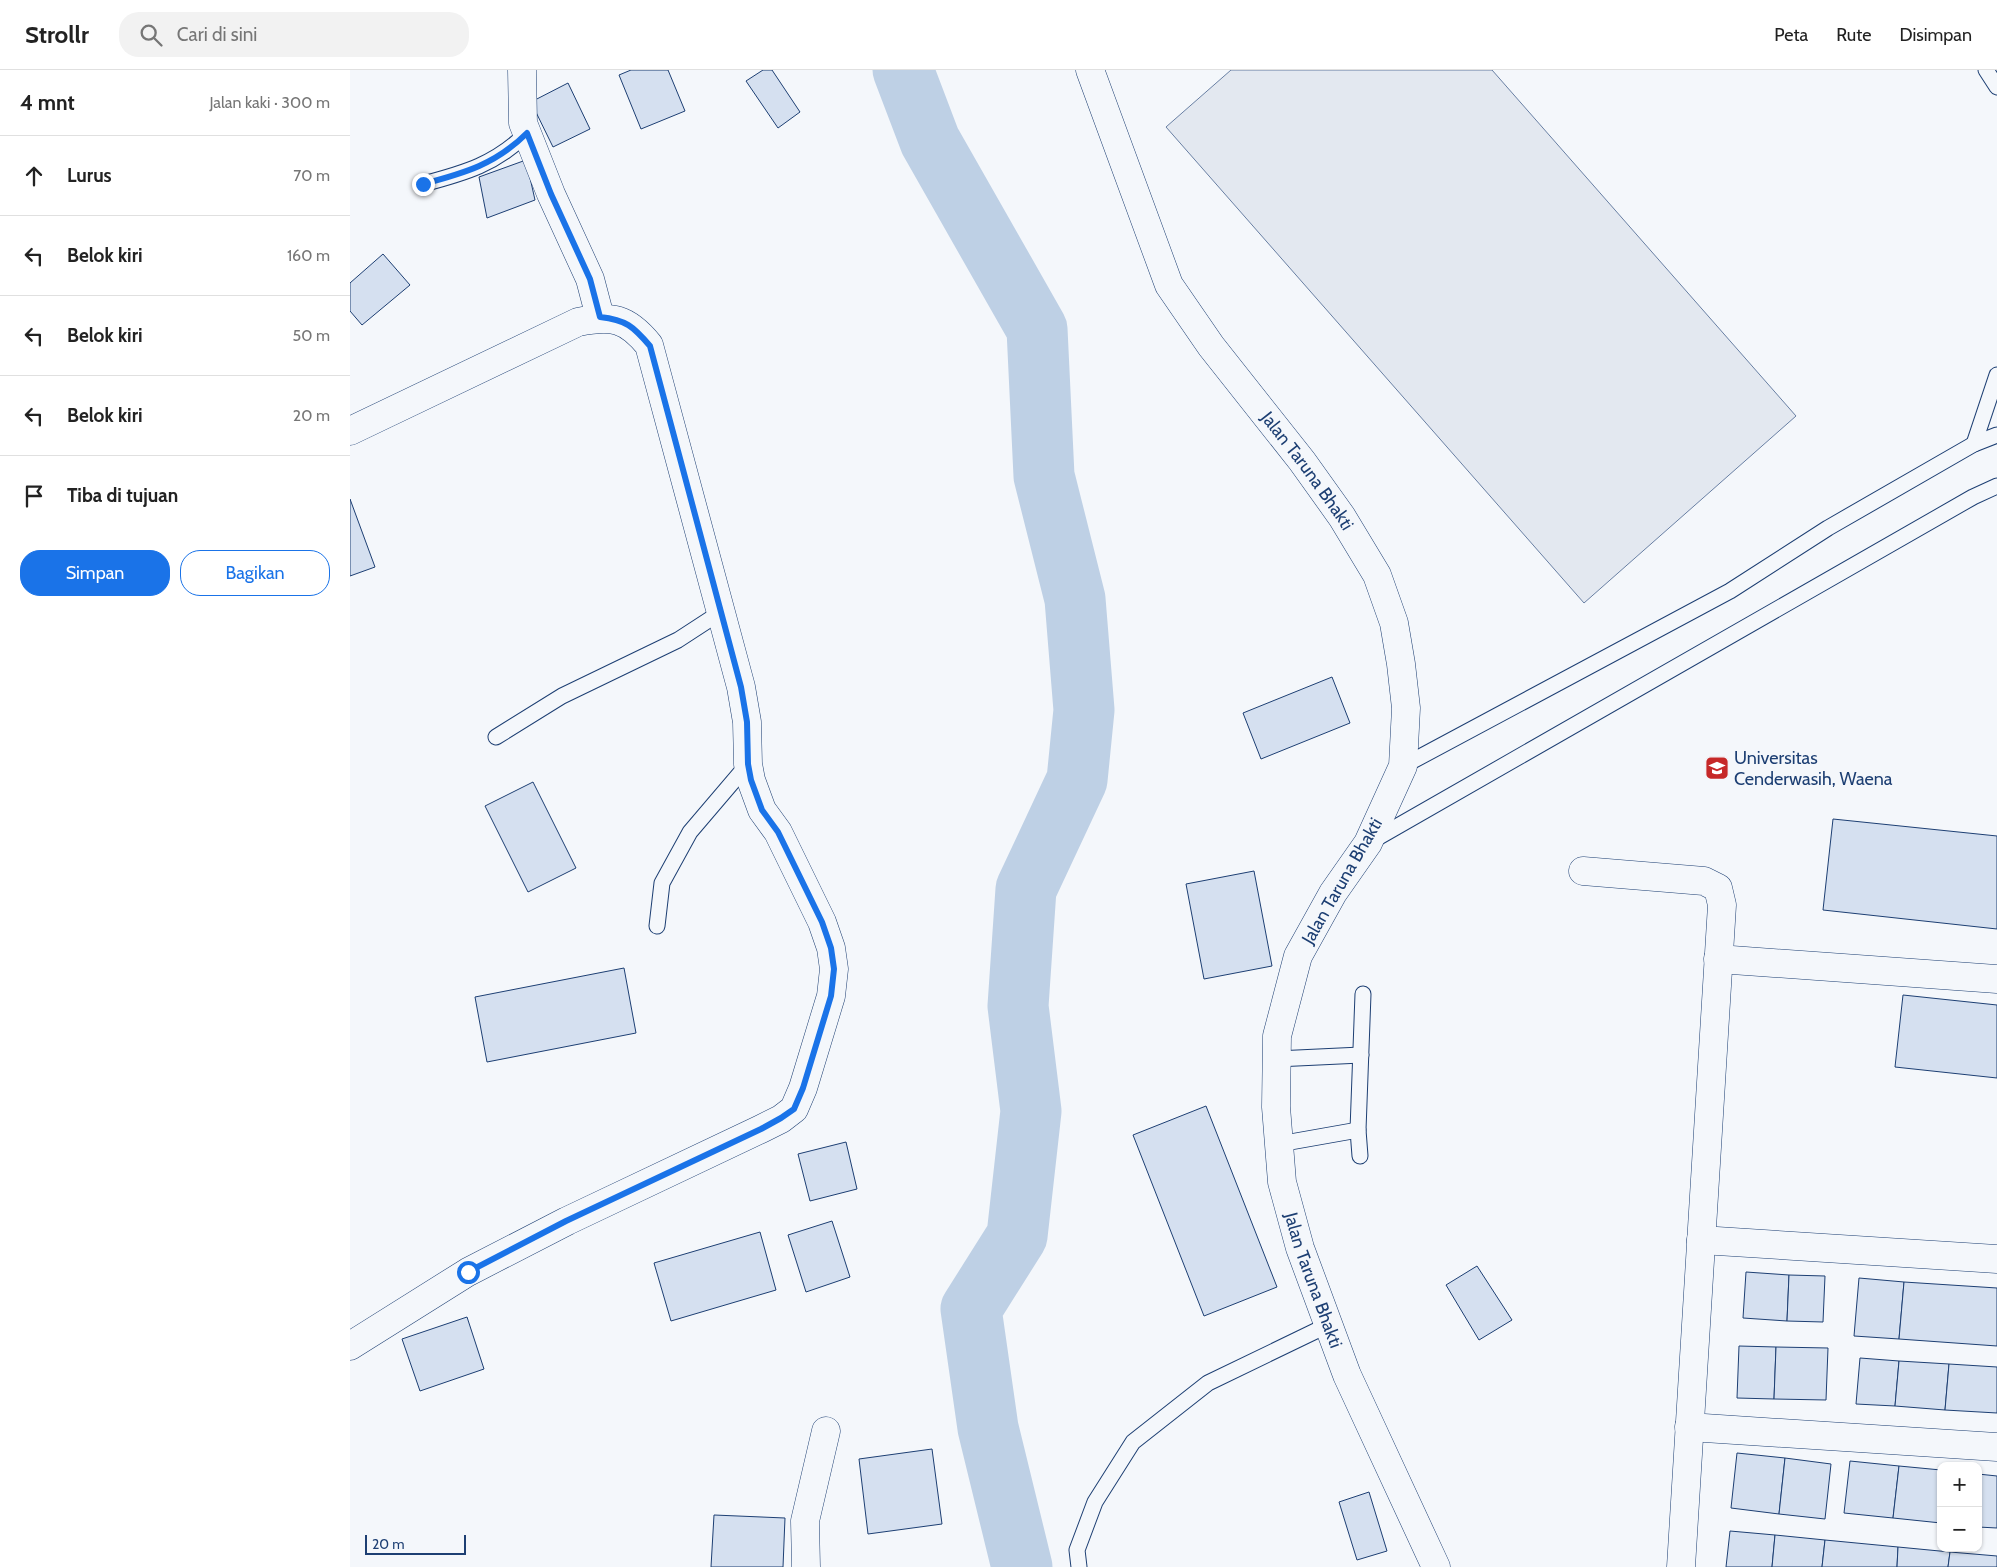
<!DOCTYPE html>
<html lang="id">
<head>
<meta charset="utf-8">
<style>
	:root { --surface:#fff; --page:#f2f2f2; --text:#222; --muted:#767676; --line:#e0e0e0; --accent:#1a73e8 }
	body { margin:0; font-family:Cabin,sans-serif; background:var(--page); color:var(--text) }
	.controls { position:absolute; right:15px; bottom:15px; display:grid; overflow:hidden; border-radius:10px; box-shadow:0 1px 4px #0004 }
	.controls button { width:45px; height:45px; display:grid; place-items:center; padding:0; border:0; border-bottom:1px solid var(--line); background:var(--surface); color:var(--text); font:25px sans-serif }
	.scale { position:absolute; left:15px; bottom:12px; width:101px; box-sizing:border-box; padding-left:5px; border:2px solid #1d3f73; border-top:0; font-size:14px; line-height:18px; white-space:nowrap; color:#1d3f73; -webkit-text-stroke:4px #f4f7fb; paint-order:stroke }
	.stop { position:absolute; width:15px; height:15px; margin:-11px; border:4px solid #1a73e8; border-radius:50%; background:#fff }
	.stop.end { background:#1a73e8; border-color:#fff; box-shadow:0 1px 5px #0008 }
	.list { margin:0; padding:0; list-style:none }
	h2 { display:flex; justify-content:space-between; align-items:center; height:65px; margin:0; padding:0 20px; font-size:21px }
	h2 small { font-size:16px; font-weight:400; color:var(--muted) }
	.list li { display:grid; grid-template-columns:32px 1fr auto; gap:15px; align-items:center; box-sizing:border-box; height:80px; padding:0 20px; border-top:1px solid var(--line) }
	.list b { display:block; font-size:19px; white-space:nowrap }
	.list em { font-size:16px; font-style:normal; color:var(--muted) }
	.actions { display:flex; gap:10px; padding:15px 20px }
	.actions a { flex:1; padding:11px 0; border:1px solid var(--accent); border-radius:20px; text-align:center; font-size:18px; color:var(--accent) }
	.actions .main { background:var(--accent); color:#fff }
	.icon { flex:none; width:28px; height:28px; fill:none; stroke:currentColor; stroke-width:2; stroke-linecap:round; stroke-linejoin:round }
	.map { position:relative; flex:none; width:1647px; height:1497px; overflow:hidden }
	header { display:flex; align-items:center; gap:30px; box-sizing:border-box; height:70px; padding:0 25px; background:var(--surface); border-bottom:1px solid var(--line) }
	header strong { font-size:24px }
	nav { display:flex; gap:28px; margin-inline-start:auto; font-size:18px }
	.search { width:350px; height:45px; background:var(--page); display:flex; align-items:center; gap:12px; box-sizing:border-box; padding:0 18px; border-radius:20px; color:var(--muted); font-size:19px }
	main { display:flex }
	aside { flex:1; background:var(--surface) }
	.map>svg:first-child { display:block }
	.parking { fill:#e3e8f0; stroke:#687fa3 }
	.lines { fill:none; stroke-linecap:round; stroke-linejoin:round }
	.river { stroke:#bed0e5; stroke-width:61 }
	.building { fill:#d5e0f0; stroke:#1d3f73 }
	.service-casing { stroke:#1d3f73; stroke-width:17 }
	.minor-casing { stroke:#1d3f73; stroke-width:29 }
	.tertiary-casing { stroke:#1d3f73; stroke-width:29 }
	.service { stroke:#f4f7fb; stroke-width:15 }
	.minor { stroke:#f4f7fb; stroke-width:28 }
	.tertiary { stroke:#f4f7fb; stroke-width:28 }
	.route { stroke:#1a73e8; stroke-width:6 }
	.labels { text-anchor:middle; stroke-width:4; stroke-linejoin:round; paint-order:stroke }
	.street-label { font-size:18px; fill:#1d3f73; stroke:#f4f7fb }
	.poi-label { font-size:18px; fill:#1d3f73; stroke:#f4f7fb; text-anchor:start }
</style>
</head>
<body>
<header>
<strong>Strollr</strong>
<div class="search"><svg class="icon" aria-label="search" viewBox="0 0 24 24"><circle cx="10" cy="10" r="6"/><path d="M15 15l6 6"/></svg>Cari di sini</div>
<nav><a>Peta</a><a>Rute</a><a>Disimpan</a></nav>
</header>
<main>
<aside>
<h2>4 mnt<small>Jalan kaki · 300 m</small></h2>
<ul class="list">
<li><svg class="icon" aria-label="ahead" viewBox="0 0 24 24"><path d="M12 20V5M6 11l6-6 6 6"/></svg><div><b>Lurus</b></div><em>70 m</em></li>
<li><svg class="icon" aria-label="left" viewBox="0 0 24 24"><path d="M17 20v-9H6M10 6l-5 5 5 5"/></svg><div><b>Belok kiri</b></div><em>160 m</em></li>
<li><svg class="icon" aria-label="left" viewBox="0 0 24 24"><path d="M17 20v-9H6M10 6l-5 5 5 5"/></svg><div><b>Belok kiri</b></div><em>50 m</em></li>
<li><svg class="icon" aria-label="left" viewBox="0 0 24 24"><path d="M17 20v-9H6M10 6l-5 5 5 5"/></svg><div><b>Belok kiri</b></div><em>20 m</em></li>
<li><svg class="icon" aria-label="arrive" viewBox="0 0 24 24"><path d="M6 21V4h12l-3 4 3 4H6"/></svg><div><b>Tiba di tujuan</b></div></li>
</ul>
<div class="actions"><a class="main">Simpan</a><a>Bagikan</a></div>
</aside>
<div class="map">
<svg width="1647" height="1497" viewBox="0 0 1647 1497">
	<rect width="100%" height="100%" fill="#f4f7fb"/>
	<polygon class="parking" points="881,0 1142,0 1446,346 1234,533 816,57"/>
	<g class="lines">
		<polyline class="river" points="553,0 580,71 687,259 694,406 725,529 734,640 727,710 676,819 668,936 681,1041 667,1166 621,1239 638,1358 672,1497"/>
	</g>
	<g class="building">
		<polygon points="281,0 318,0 335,41 291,59 269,5"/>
		<polygon points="413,0 422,0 450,42 428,58 396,11"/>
		<polygon points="218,13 240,59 203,77 181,32"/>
		<polygon points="176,90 185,130 137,148 129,107"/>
		<polygon points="33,184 60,215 12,255 0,241 0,213"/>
		<polygon points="0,429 25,497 0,506"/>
		<polygon points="982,607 1000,653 911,689 893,643"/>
		<polygon points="183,712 226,798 178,822 135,736"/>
		<polygon points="1483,749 1647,766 1647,859 1473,840"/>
		<polygon points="904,801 922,896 854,909 836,814"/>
		<polygon points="274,898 286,963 137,992 125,927"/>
		<polygon points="1553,925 1647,935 1647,1008 1545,997"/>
		<polygon points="856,1036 927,1217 854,1246 783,1065"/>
		<polygon points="496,1072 507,1119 460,1131 448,1084"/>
		<polygon points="482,1151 500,1207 456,1222 438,1165"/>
		<polygon points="410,1162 426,1220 321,1251 304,1193"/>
		<polygon points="1127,1196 1162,1250 1129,1270 1096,1215"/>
		<polygon points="1396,1202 1439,1205 1437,1251 1393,1248"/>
		<polygon points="1439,1205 1475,1206 1473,1252 1437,1251"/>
		<polygon points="1509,1208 1554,1212 1549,1269 1504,1266"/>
		<polygon points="1554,1212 1647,1218 1647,1276 1549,1269"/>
		<polygon points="117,1247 134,1299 70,1321 52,1269"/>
		<polygon points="1389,1276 1426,1277 1424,1329 1387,1328"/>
		<polygon points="1426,1277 1478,1278 1476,1330 1424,1329"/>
		<polygon points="1510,1288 1549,1291 1545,1336 1506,1334"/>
		<polygon points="1549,1291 1599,1294 1595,1340 1545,1336"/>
		<polygon points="1599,1294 1647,1297 1647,1343 1595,1340"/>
		<polygon points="582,1379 592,1454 518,1464 509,1389"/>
		<polygon points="1387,1383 1435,1388 1429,1444 1381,1438"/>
		<polygon points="1435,1388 1481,1394 1475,1449 1429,1444"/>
		<polygon points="1500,1391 1549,1396 1543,1448 1494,1443"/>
		<polygon points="1549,1396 1591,1400 1591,1453 1543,1448"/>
		<polygon points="1628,1404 1647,1406 1647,1458 1628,1457"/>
		<polygon points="1019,1422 1037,1481 1007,1490 989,1432"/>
		<polygon points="364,1445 435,1448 433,1497 361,1497"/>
		<polygon points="1380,1461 1425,1465 1422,1497 1376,1497"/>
		<polygon points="1425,1465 1475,1470 1472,1497 1422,1497"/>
		<polygon points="1475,1470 1548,1477 1547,1497 1472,1497"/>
		<polygon points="1548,1477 1600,1482 1598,1497 1547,1497"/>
		<polygon points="1600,1482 1647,1486 1647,1497 1598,1497"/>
	</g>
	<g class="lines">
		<g class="service-casing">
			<g id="service">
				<polyline points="1636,0 1647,17"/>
				<path d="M 73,114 C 115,103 146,94 177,63"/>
				<polyline points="1624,374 1647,305"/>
				<polyline points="146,667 212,626 328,570 371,542"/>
				<polyline points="1053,696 1380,521 1478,458 1624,374 1647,365"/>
				<polyline points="1020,772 1623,427 1647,416"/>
				<polyline points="307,856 312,813 340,762 398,694"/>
				<polyline points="926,989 1011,985"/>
				<polyline points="929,1074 1008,1060"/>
				<polyline points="1010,1086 1008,1060 1013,924"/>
				<polyline points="729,1497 727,1480 745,1432 783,1372 858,1313 978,1255"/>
			</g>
		</g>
		<g class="minor-casing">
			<g id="minor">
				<polyline points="172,0 173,53 201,124 240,209 250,247"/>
				<path d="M 0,361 L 228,252 C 262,245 277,248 299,275 L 391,617 L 397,652 L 398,694 L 401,710 L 412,740 L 428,762 L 472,852 L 481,878 L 484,899 L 481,926 L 453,1018 L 444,1039 L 431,1049 L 411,1059 L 217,1151 L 118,1202 L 0,1276"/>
				<polyline points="1233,801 1354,811 1368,818 1372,835 1331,1497"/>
				<polyline points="1368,889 1647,909"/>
				<polyline points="1351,1170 1647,1189"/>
				<polyline points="1339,1357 1647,1377"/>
				<polyline points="456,1497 455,1451 476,1361"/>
			</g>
		</g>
		<g class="tertiary-casing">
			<g id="tertiary">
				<path id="s1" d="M 740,0 L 819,215 L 861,276 L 952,391 L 992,447 L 1027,505 L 1044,553 L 1051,594 L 1056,638 L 1053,696 L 1018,773 L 983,823 L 948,886 L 927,966 L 926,1037 L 932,1112 L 950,1178 L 997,1305 L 1086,1497"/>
			</g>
		</g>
		<use href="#service" class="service"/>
		<use href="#minor" class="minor"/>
		<use href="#tertiary" class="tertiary"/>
	</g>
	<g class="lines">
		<path class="route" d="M 73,114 C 115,103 146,94 177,63 L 201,124 L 240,209 L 250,247 C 276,250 283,256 300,276 L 391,617 L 397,652 L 398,694 L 401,710 L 412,740 L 428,762 L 472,852 L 481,878 L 484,899 L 481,926 L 453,1018 L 444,1039 L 431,1048 L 411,1059 L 216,1151 L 118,1202"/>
	</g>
	<defs>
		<g id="university-square" transform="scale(1.25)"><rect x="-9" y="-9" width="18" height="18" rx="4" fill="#c62828" stroke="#f4f7fb"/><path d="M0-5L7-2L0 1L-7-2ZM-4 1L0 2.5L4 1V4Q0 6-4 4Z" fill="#fff"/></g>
	</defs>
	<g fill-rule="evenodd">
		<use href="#university-square" x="1367" y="698"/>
	</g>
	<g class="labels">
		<g class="street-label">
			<text dy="6" stroke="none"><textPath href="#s1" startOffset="461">Jalan Taruna Bhakti</textPath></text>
			<text transform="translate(992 811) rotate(-60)" y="6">Jalan Taruna Bhakti</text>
			<text dy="6" stroke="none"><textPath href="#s1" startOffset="1331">Jalan Taruna Bhakti</textPath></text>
		</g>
		<g class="poi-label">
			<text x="1384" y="694">Universitas<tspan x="1384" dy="21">Cenderwasih, Waena</tspan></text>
		</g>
	</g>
</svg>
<div class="controls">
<button>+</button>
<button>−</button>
</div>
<div class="scale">20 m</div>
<div class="stop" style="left:118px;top:1202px"></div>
<div class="stop end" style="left:73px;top:114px"></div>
</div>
</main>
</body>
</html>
